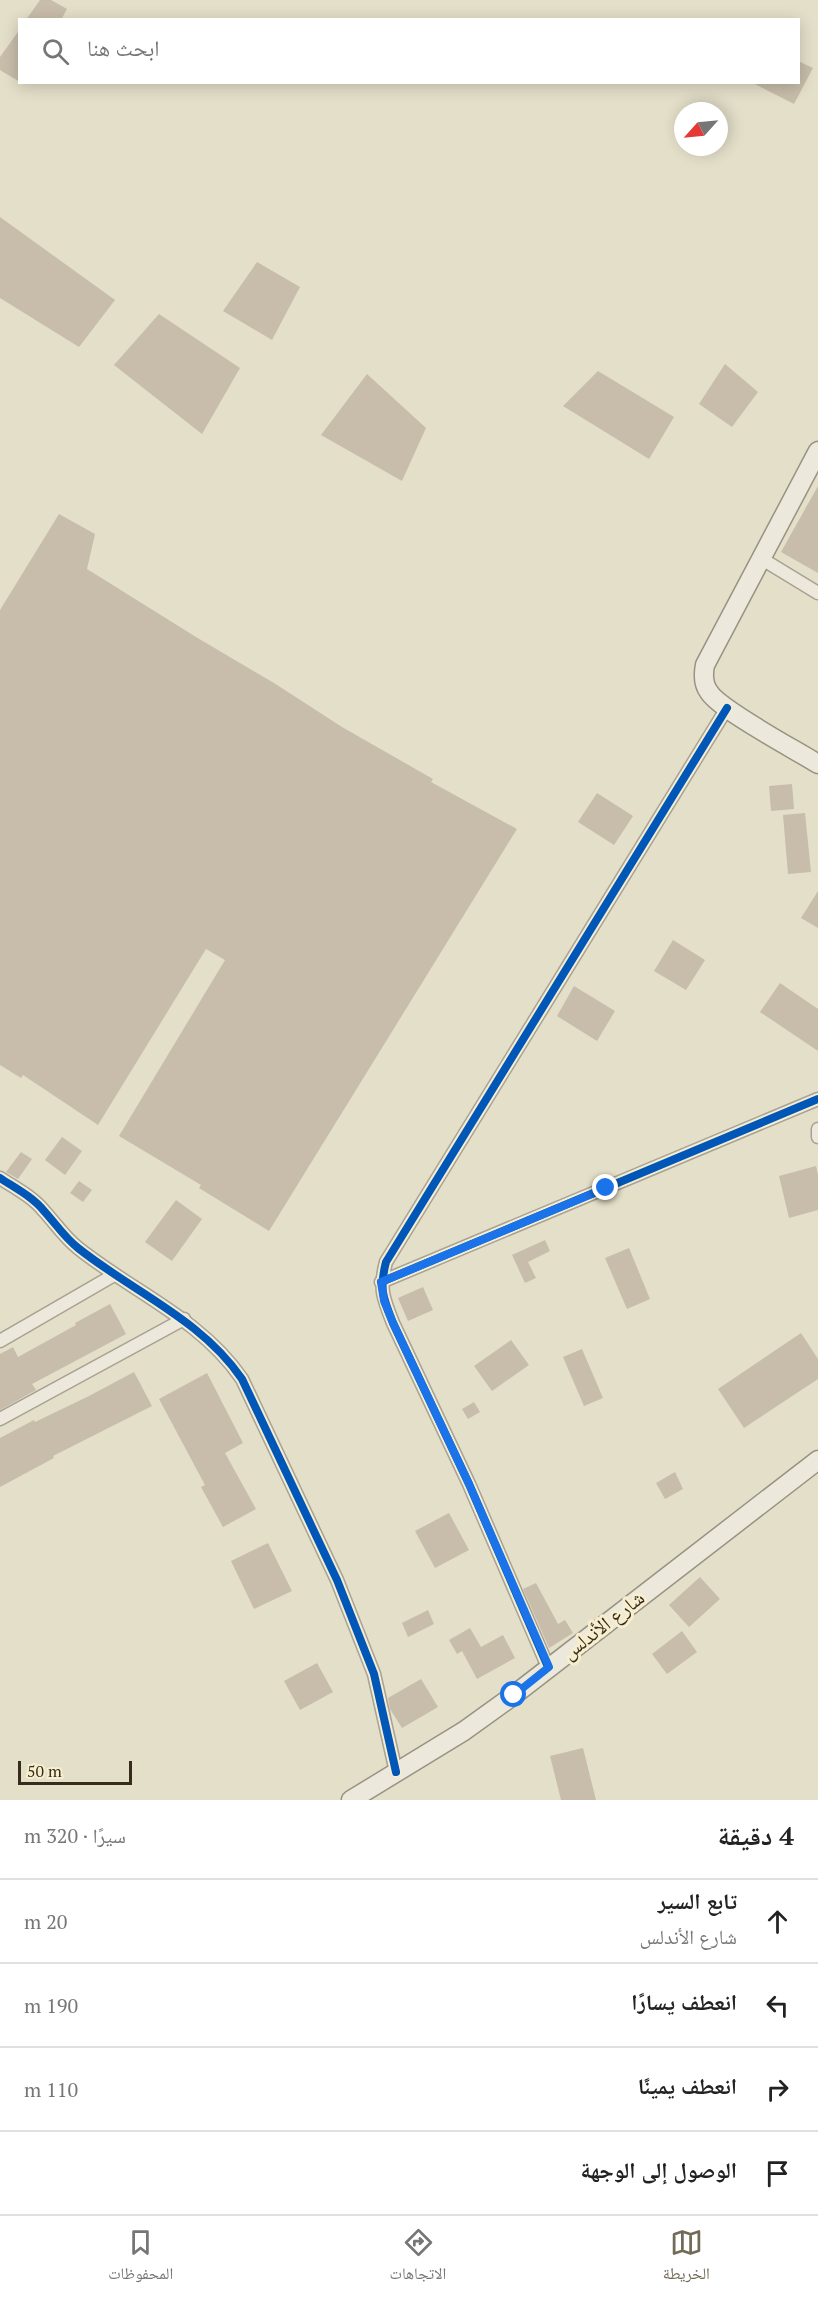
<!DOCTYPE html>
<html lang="ar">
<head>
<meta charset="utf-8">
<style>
	:root { --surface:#fff; --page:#f6f6f6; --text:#222; --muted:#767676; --line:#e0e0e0; --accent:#746a58 }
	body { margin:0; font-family:"PT Serif","Noto Naskh Arabic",serif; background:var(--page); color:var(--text); direction:rtl }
	.compass { position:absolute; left:674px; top:102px; width:54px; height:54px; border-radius:50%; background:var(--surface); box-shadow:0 3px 15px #0003; rotate:243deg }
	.scale { position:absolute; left:18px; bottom:15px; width:114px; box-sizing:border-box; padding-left:6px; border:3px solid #372b1b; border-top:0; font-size:16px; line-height:21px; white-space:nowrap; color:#372b1b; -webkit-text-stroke:4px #f6eece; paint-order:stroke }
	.stop { position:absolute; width:18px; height:18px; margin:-14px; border:4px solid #1a73e8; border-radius:50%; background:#fff }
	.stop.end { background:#1a73e8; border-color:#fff; box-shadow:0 2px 6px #0008 }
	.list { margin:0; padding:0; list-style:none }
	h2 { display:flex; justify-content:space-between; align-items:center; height:78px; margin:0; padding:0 24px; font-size:26px }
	h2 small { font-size:20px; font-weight:400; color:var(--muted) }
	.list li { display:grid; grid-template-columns:39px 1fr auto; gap:18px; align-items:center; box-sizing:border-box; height:84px; padding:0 24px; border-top:2px solid var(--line) }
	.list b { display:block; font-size:22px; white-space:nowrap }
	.list p { margin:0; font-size:20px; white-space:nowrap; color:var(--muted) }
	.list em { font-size:20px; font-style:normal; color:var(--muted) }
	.icon { flex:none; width:33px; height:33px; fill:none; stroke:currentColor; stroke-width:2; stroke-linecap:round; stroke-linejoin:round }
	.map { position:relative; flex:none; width:818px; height:1800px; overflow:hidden; direction:ltr }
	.search { position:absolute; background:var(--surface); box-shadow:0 3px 15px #0003; left:18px; right:18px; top:18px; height:66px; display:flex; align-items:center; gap:15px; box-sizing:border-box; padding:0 21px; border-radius:0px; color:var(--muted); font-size:22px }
	.sheet { height:414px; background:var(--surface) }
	nav { display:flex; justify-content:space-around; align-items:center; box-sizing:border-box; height:84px; border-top:2px solid var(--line); background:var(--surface); font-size:16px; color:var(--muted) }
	nav a { display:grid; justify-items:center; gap:3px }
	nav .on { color:var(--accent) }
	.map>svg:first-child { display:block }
	.building { fill:#c8bdaa }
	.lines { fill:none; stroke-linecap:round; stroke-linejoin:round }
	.minor-casing { stroke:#a9a293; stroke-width:15 }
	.secondary-casing { stroke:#989283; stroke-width:21 }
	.minor { stroke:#ece8db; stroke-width:12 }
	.secondary { stroke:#ece8db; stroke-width:18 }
	.cycleway-casing { stroke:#f6eece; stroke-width:11 }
	.cycleway { stroke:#0057b8; stroke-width:8 }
	.route { stroke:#1a73e8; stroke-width:8 }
	.labels { text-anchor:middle; stroke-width:6; stroke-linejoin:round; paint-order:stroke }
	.street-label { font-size:20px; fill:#372b1b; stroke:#f6eece }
</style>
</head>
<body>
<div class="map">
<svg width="818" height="1800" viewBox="0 0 818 1800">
	<rect width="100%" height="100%" fill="#e4dfc9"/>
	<g class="building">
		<polygon points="40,0 51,0 67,9 61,20 26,20"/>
		<polygon points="20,29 20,82 0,70 0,57"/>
		<polygon points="798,61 813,68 794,104 751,82 798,82"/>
		<polygon points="0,217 115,300 79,347 0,298"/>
		<polygon points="257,262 300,287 272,340 223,311"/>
		<polygon points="159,314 240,368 202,434 114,365"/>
		<polygon points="725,364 758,392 732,427 699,404"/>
		<polygon points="598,371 674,417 649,459 563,406"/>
		<polygon points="367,374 426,428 402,481 321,435"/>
		<polygon points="818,486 818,573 781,552"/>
		<polygon points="59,514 95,534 87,569 196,637 274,683 342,727 433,779 431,782 517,829 269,1231 199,1188 201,1185 119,1136 225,960 206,949 98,1125 23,1075 21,1078 0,1065 0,610"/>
		<polygon points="792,784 794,809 771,811 769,786"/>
		<polygon points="597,793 633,816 614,845 578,822"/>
		<polygon points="805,813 811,872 788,874 783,815"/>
		<polygon points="818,891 818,928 801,918"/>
		<polygon points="673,940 705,960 686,990 654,971"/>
		<polygon points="780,983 818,1009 818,1051 760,1012"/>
		<polygon points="574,986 615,1011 597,1041 557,1016"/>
		<polygon points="62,1137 82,1151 65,1175 45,1160"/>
		<polygon points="21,1152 32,1159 18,1179 6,1172"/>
		<polygon points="816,1166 818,1175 818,1210 789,1218 779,1176"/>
		<polygon points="79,1181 92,1190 83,1202 70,1193"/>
		<polygon points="176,1200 202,1219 172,1261 145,1242"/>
		<polygon points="545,1240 550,1251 528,1262 536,1278 525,1283 512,1255"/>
		<polygon points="629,1248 650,1299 627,1309 605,1258"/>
		<polygon points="423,1287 433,1310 408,1321 398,1298"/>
		<polygon points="110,1304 126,1334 32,1384 36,1390 0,1410 0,1354 13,1347 18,1357 76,1325 75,1323"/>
		<polygon points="801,1333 818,1359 818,1379 744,1428 718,1389"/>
		<polygon points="511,1340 529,1365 492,1391 474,1366"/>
		<polygon points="582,1349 603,1398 584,1406 563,1357"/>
		<polygon points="134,1372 152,1406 53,1456 54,1458 0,1487 0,1438 34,1420 35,1422 89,1396"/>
		<polygon points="207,1373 243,1443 225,1453 256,1509 223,1527 201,1487 205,1485 159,1399"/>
		<polygon points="474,1402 480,1412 468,1419 462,1409"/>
		<polygon points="675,1472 683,1489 665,1499 656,1483"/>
		<polygon points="449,1513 469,1550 435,1568 415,1531"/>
		<polygon points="268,1543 292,1591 254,1609 231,1561"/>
		<polygon points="700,1577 720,1599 689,1627 669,1605"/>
		<polygon points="536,1583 558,1624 565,1620 573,1633 549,1648 523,1589"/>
		<polygon points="428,1610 434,1624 408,1637 402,1623"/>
		<polygon points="470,1628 481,1647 503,1635 515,1658 477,1679 462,1651 457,1654 449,1640"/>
		<polygon points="682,1631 697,1652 667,1674 652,1654"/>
		<polygon points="317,1663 333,1692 300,1710 284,1681"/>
		<polygon points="421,1679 438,1707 402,1728 390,1709 388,1698"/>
		<polygon points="583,1748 596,1800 561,1800 550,1756"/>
	</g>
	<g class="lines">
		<g class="minor-casing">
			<g id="minor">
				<polyline points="762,559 818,593"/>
				<polyline points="818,1129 818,1137"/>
				<path d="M 0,1178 C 15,1188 33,1197 44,1211 C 56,1224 64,1237 78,1248 C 133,1292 201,1319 242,1379 L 337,1580 L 374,1674 L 396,1772"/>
				<polyline points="381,1282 818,1099"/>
				<polyline points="0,1341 114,1275"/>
				<polyline points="0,1419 184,1319"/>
				<path d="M 548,1667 L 469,1484 L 393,1323 C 383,1298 379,1289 386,1262 L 727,708"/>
			</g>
		</g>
		<g class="secondary-casing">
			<g id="secondary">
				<path d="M 818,451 L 705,665 C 703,675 703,684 709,692 C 720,710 796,750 818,764"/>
				<polyline points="351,1800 464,1731 514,1695 818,1460"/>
			</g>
		</g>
		<use href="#minor" class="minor"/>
		<use href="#secondary" class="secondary"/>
		<g class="cycleway-casing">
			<g id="cycleway">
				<path d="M 0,1178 C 15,1188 33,1197 44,1211 C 56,1224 64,1237 78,1248 C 133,1292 201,1319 242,1379 L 337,1580 L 374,1674 L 396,1772"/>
				<polyline points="381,1282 818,1099"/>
				<path d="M 548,1667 L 469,1484 L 393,1323 C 383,1298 379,1289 386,1262 L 727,708"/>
			</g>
		</g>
		<use href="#cycleway" class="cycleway"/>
	</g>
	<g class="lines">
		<polyline class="route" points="514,1695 549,1667 469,1484 393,1323 384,1301 381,1282 606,1188"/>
	</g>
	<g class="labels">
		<g class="street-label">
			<text transform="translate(603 1625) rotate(-38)" y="7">شارع الأندلس</text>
		</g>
	</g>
</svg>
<svg class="compass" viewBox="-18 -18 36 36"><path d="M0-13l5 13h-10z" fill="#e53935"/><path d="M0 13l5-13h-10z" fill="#767676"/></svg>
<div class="scale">50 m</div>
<div class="stop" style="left:514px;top:1695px"></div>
<div class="stop end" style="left:606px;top:1188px"></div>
<div class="search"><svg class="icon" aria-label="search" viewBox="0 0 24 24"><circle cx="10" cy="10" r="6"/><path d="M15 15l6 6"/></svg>ابحث هنا</div>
</div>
<section class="sheet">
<h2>4 دقيقة<small>سيرًا · 320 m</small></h2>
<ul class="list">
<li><svg class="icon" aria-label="ahead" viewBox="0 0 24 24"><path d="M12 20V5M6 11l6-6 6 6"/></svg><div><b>تابع السير</b><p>شارع الأندلس</p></div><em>20 m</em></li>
<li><svg class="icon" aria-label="left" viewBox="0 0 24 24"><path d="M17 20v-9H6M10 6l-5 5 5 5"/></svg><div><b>انعطف يسارًا</b></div><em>190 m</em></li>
<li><svg class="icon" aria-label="right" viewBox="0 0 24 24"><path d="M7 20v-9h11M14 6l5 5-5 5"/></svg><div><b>انعطف يمينًا</b></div><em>110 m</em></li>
<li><svg class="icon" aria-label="arrive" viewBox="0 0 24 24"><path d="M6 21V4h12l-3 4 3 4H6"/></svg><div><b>الوصول إلى الوجهة</b></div></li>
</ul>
</section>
<nav>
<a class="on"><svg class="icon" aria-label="map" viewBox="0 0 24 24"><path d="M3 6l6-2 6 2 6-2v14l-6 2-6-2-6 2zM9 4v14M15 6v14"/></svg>الخريطة</a>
<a><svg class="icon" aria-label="directions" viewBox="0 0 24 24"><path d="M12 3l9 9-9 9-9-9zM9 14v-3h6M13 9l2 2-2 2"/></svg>الاتجاهات</a>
<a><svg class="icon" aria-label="saved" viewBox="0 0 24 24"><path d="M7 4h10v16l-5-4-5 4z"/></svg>المحفوظات</a>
</nav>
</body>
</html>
